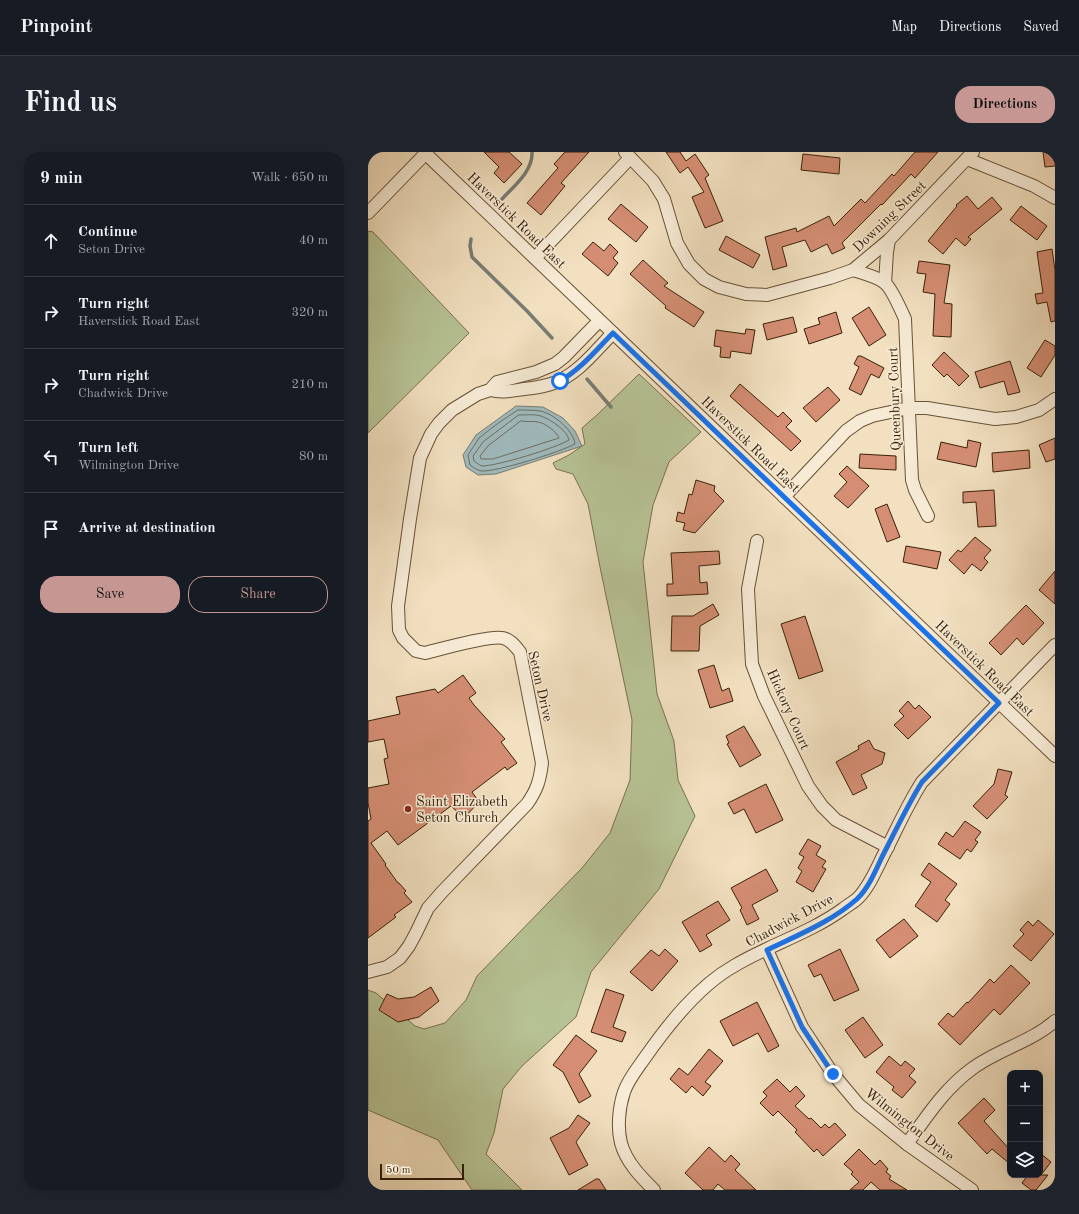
<!DOCTYPE html>
<html lang="en">
<head>
<meta charset="utf-8">
<style>
	:root { --surface:#171b24; --page:#20242c; --text:#f1f3f6; --muted:#9ea1a6; --line:#363941; --accent:#c59692 }
	body { margin:0; font-family:"Old Standard TT",serif; background:var(--page); color:var(--text) }
	.controls { position:absolute; right:12px; bottom:12px; display:grid; overflow:hidden; border-radius:8px; box-shadow:0 4px 16px #0002 }
	.controls button { width:36px; height:36px; display:grid; place-items:center; padding:0; border:0; border-bottom:1px solid var(--line); background:var(--surface); color:var(--text); font:20px sans-serif }
	.scale { position:absolute; left:12px; bottom:10px; width:84px; box-sizing:border-box; padding-left:4px; border:2px solid #392107; border-top:0; font-size:11px; line-height:14px; white-space:nowrap; color:#392107; -webkit-text-stroke:3px #f7ebd6; paint-order:stroke }
	.stop { position:absolute; width:12px; height:12px; margin:-9px; border:3px solid #1a73e8; border-radius:50%; background:#fff }
	.stop.end { background:#1a73e8; border-color:#fff; box-shadow:0 1px 4px #0008 }
	.list { margin:0; padding:0; list-style:none }
	h2 { display:flex; justify-content:space-between; align-items:center; height:52px; margin:0; padding:0 16px; font-size:17px }
	h2 small { font-size:13px; font-weight:400; color:var(--muted) }
	.list li { display:grid; grid-template-columns:26px 1fr auto; gap:12px; align-items:center; box-sizing:border-box; height:72px; padding:0 16px; border-top:1px solid var(--line) }
	.list b { display:block; font-size:15px; white-space:nowrap }
	.list p { margin:0; font-size:13px; white-space:nowrap; color:var(--muted) }
	.list em { font-size:13px; font-style:normal; color:var(--muted) }
	.actions { display:flex; gap:8px; padding:12px 16px }
	.actions a { flex:1; padding:9px 0; border:1px solid var(--accent); border-radius:16px; text-align:center; font-size:14px; color:var(--accent) }
	.actions .main { background:var(--accent); color:#111 }
	.icon { flex:none; width:22px; height:22px; fill:none; stroke:currentColor; stroke-width:2; stroke-linecap:round; stroke-linejoin:round }
	.map { position:relative; flex:none; width:687px; height:1038px; overflow:hidden; border-radius:16px }
	header { display:flex; align-items:center; gap:24px; box-sizing:border-box; height:56px; padding:0 20px; background:var(--surface); border-bottom:1px solid var(--line) }
	header strong { font-size:19px }
	nav { display:flex; gap:22px; margin-inline-start:auto; font-size:14px }
	.intro { display:flex; align-items:center; justify-content:space-between; box-sizing:border-box; height:96px; padding:0 24px }
	h1 { margin:0; font-size:28px }
	.button { padding:10px 18px; border-radius:16px; background:var(--accent); color:#111; font-size:14px; font-weight:700 }
	main { display:flex; gap:24px; padding:0 24px }
	aside { flex:1; background:var(--surface); border-radius:16px; box-shadow:0 4px 16px #0002 }
	.map>svg:first-child { display:block }
	.green { fill:#b7c395; stroke:#78724e }
	.water { fill:#a0babd; stroke:#777d74 }
	.lines { fill:none; stroke-linecap:round; stroke-linejoin:round }
	.shore { stroke:#6c6e62; stroke-width:1 }
	.stream { stroke:#777d74; stroke-width:3.5 }
	.building { fill:#d58e74; stroke:#392107 }
	.minor-casing { stroke:#675135; stroke-width:14 }
	.minor { stroke:#f7ebd6; stroke-width:12 }
	.route { stroke:#1a73e8; stroke-width:5 }
	.poi-dot { fill:#8f2418; stroke:#f7ebd6; stroke-width:1.5 }
	.labels { text-anchor:middle; stroke-width:3; stroke-linejoin:round; paint-order:stroke }
	.street-label { font-size:14px; fill:#392107; stroke:#f7ebd6 }
	.poi-label { font-size:14px; fill:#392107; stroke:#f7ebd6; text-anchor:start }
</style>
</head>
<body>
<header>
<strong>Pinpoint</strong>
<nav><a>Map</a><a>Directions</a><a>Saved</a></nav>
</header>
<div class="intro"><h1>Find us</h1><a class="button">Directions</a></div>
<main>
<aside>
<h2>9 min<small>Walk · 650 m</small></h2>
<ul class="list">
<li><svg class="icon" aria-label="ahead" viewBox="0 0 24 24"><path d="M12 20V5M6 11l6-6 6 6"/></svg><div><b>Continue</b><p>Seton Drive</p></div><em>40 m</em></li>
<li><svg class="icon" aria-label="right" viewBox="0 0 24 24"><path d="M7 20v-9h11M14 6l5 5-5 5"/></svg><div><b>Turn right</b><p>Haverstick Road East</p></div><em>320 m</em></li>
<li><svg class="icon" aria-label="right" viewBox="0 0 24 24"><path d="M7 20v-9h11M14 6l5 5-5 5"/></svg><div><b>Turn right</b><p>Chadwick Drive</p></div><em>210 m</em></li>
<li><svg class="icon" aria-label="left" viewBox="0 0 24 24"><path d="M17 20v-9H6M10 6l-5 5 5 5"/></svg><div><b>Turn left</b><p>Wilmington Drive</p></div><em>80 m</em></li>
<li><svg class="icon" aria-label="arrive" viewBox="0 0 24 24"><path d="M6 21V4h12l-3 4 3 4H6"/></svg><div><b>Arrive at destination</b></div></li>
</ul>
<div class="actions"><a class="main">Save</a><a>Share</a></div>
</aside>
<div class="map">
<svg width="687" height="1038" viewBox="0 0 687 1038">
	<rect width="100%" height="100%" fill="#f2e0c0"/>
	<filter id="stains"><feTurbulence type="fractalNoise" baseFrequency=".005" numOctaves="4"/><feColorMatrix values="0 0 0 0 .2 0 0 0 0 .09 0 0 0 0 .02 0 0 0 .5 -.17"/></filter>
	<radialGradient id="worn" r=".72"><stop offset=".6" stop-color="#630" stop-opacity="0"/><stop offset="1" stop-color="#630" stop-opacity=".3"/></radialGradient>
	<g class="green">
		<polygon points="0,79 5,80 101,181 0,281"/>
		<polygon points="271,222 333,280 301,310 285,353 275,410 289,542 306,589 310,628 327,664 291,737 223,820 208,865 154,914 135,937 126,981 118,1002 154,1038 104,1038 70,988 0,958 0,838 8,841 47,874 56,877 77,871 98,848 109,824 214,716 242,681 262,628 264,568 232,415 220,352 205,322 188,317 185,311 201,303 217,292 214,276 229,263"/>
	</g>
	<polygon class="water" points="148,254 175,255 195,266 207,279 214,294 128,322 110,323 98,315 95,303 108,283"/>
	<g class="lines">
		<g class="shore">
			<path d="M 150,258 C 157,258 165,258 172,259 C 185,261 206,279 207,292 C 192,300 129,320 113,319 C 109,318 105,315 102,313 L 100,303 L 111,286 L 129,272 Z"/>
			<path d="M 151,263 C 158,263 167,262 173,264 C 183,268 199,278 201,288 C 188,296 129,314 114,314 C 111,313 109,311 106,309 L 105,304 L 115,290 Z"/>
			<path d="M 153,269 C 158,270 165,269 170,270 C 177,271 188,279 191,286 L 125,307 L 113,307 L 112,304 L 120,294 Z"/>
		</g>
		<g class="stream">
			<path d="M 134,47 C 146,34 165,19 164,0"/>
			<polyline points="103,87 102,94 104,105 159,159 184,186"/>
			<polyline points="219,227 243,255"/>
		</g>
	</g>
	<g class="building">
		<polygon points="116,0 141,0 154,12 136,31 126,21 131,15"/>
		<polygon points="197,0 221,0 193,31 197,34 173,63 159,51 190,16 186,12"/>
		<polygon points="298,0 312,0 318,9 327,2 341,23 337,26 355,69 337,76 324,45 336,40 320,15 312,21"/>
		<polygon points="547,0 570,0 547,26 543,22 514,53 513,52 474,91 477,96 464,102 459,92 443,100 437,88 414,95 419,114 405,118 397,85 428,76 429,80 461,64 466,74 493,47 497,51 524,22 526,24"/>
		<polygon points="675,0 687,0 687,14 677,15"/>
		<polygon points="435,2 472,6 471,22 433,18"/>
		<polygon points="599,44 610,57 624,45 634,57 600,85 603,87 597,94 588,86 575,102 560,89 589,54 588,53"/>
		<polygon points="253,52 280,75 268,90 240,67"/>
		<polygon points="653,54 679,74 669,88 642,68"/>
		<polygon points="358,84 392,103 385,116 351,98"/>
		<polygon points="225,90 236,99 242,92 250,100 245,106 250,111 240,124 214,102"/>
		<polygon points="684,97 687,118 687,169 683,170 679,150 669,152 667,142 675,141 669,100"/>
		<polygon points="275,108 300,131 296,134 336,160 326,175 297,156 298,154 262,122"/>
		<polygon points="551,109 582,113 576,151 584,152 583,185 565,184 567,142 555,140 558,122 549,121"/>
		<polygon points="501,155 518,183 501,194 484,166"/>
		<polygon points="468,160 474,181 441,192 436,177 452,172 450,166"/>
		<polygon points="425,165 429,180 399,188 395,172"/>
		<polygon points="378,177 387,178 383,202 363,199 362,206 352,205 353,195 346,194 348,178 377,182"/>
		<polygon points="677,188 687,194 687,203 673,225 659,216"/>
		<polygon points="576,200 601,224 591,234 579,222 576,225 564,213"/>
		<polygon points="490,204 493,204 516,216 511,226 503,222 493,243 481,237 491,215 486,212"/>
		<polygon points="642,209 652,240 640,243 636,229 612,236 607,220"/>
		<polygon points="372,232 410,265 415,260 424,269 418,275 433,289 423,299 362,244"/>
		<polygon points="460,235 472,248 448,270 435,256"/>
		<polygon points="687,286 687,307 678,310 671,293"/>
		<polygon points="600,288 613,291 608,315 569,307 573,290 599,296"/>
		<polygon points="661,298 662,316 625,320 624,301"/>
		<polygon points="492,302 528,304 528,318 491,316"/>
		<polygon points="479,314 501,334 480,356 466,344 479,330 471,322"/>
		<polygon points="328,328 347,334 346,339 356,349 327,381 315,378 317,371 308,369 310,360 316,362 321,342 324,343"/>
		<polygon points="626,338 628,374 610,375 608,350 595,351 595,340"/>
		<polygon points="519,352 532,385 519,390 507,357"/>
		<polygon points="607,385 623,398 616,406 620,410 613,419 604,412 596,422 581,408 590,398 593,400"/>
		<polygon points="538,394 573,400 569,417 535,410"/>
		<polygon points="351,399 352,412 331,414 332,431 339,430 340,442 299,444 299,432 305,432 303,401"/>
		<polygon points="687,419 687,452 671,438"/>
		<polygon points="345,452 351,463 332,474 331,499 303,499 304,464 325,464"/>
		<polygon points="658,453 676,471 655,493 649,486 633,503 621,491"/>
		<polygon points="437,464 455,519 431,527 413,472"/>
		<polygon points="346,513 354,539 361,536 365,549 342,556 330,518"/>
		<polygon points="95,523 108,541 101,546 106,553 137,587 133,590 149,611 139,618 137,615 104,640 111,650 96,666 83,654 30,693 19,679 3,691 18,712 17,713 30,731 31,731 38,739 36,741 44,750 26,763 28,765 0,786 0,669 3,667 0,651 0,636 21,632 16,607 20,606 16,587 0,590 0,569 32,562 28,545 67,537 70,541"/>
		<polygon points="540,549 547,557 551,553 563,565 540,587 526,573 536,564 531,559"/>
		<polygon points="376,574 393,603 372,615 359,592 361,591 358,584"/>
		<polygon points="501,588 506,597 517,601 514,612 493,623 499,636 485,643 468,610 491,597 490,594"/>
		<polygon points="630,617 644,620 637,643 640,645 619,667 605,654 626,632"/>
		<polygon points="398,632 415,668 388,681 376,657 366,662 360,651"/>
		<polygon points="597,669 613,680 607,688 610,690 603,700 599,697 592,707 570,692 578,680 585,685"/>
		<polygon points="440,687 453,694 448,703 458,709 454,715 458,717 445,740 428,730 434,719 430,716 436,705 431,702"/>
		<polygon points="561,711 589,732 577,748 582,752 569,770 547,754 563,730 553,723"/>
		<polygon points="398,717 410,739 384,753 391,767 379,773 372,758 374,756 363,736"/>
		<polygon points="350,749 362,768 338,783 344,793 332,800 314,770"/>
		<polygon points="536,767 550,784 522,806 508,788"/>
		<polygon points="670,768 686,782 663,809 645,794 656,782 652,778 660,769 665,774"/>
		<polygon points="297,797 310,809 284,839 262,820 283,798 291,804"/>
		<polygon points="472,797 491,838 466,849 453,822 446,825 440,813"/>
		<polygon points="643,813 662,831 632,863 626,857 592,893 570,872 580,861 585,865 599,850 600,851 622,827 626,831"/>
		<polygon points="63,835 71,849 51,865 30,870 11,858 19,842 30,847 46,845"/>
		<polygon points="238,837 256,843 245,875 258,880 254,890 223,880"/>
		<polygon points="389,850 411,894 400,900 390,881 365,894 352,869"/>
		<polygon points="495,865 515,893 497,906 477,878"/>
		<polygon points="208,883 229,899 211,922 223,944 211,951 195,920 185,913"/>
		<polygon points="341,897 355,909 337,930 343,934 335,944 324,934 318,941 302,927 311,916 320,923"/>
		<polygon points="521,904 533,914 537,909 547,917 541,924 548,930 534,946 524,938 526,935 508,920"/>
		<polygon points="409,927 422,940 428,934 437,944 427,954 441,967 443,966 453,976 457,972 461,976 467,971 478,983 455,1004 449,997 446,1000 427,980 429,978 410,959 405,964 392,951 399,944 395,940"/>
		<polygon points="616,946 627,958 616,969 642,998 642,1012 624,997 619,1002 590,971"/>
		<polygon points="210,963 222,971 208,990 220,1013 201,1023 182,986 201,976"/>
		<polygon points="341,995 357,1010 363,1003 372,1012 367,1018 388,1038 357,1038 350,1032 345,1038 335,1038 317,1021"/>
		<polygon points="491,997 507,1013 512,1008 520,1017 518,1020 523,1024 521,1027 539,1038 512,1038 503,1030 495,1038 482,1038 491,1030 483,1022 485,1020 476,1012"/>
		<polygon points="672,1001 683,1010 673,1023 680,1023 668,1038 663,1038 654,1031 660,1023 672,1023"/>
		<polygon points="228,1027 231,1027 238,1038 210,1038"/>
	</g>
	<g class="lines">
		<g class="minor-casing">
			<g id="minor">
				<polyline points="257,0 285,29 296,47 309,91 321,112 336,127 351,135 378,142 399,143 462,126 485,118 521,88 605,0"/>
				<polyline points="58,2 687,604"/>
				<polyline points="599,7 666,34 687,46"/>
				<polyline points="0,61 59,0"/>
				<polyline points="167,106 262,6"/>
				<path d="M 485,118 C 494,121 510,125 517,131 C 524,137 533,158 537,167 L 544,328 L 547,338 L 560,364"/>
				<polyline points="517,131 519,100 521,88"/>
				<path d="M 122,238 C 134,241 143,239 156,237 C 165,236 174,235 183,232 C 209,224 227,199 245,181"/>
				<polyline points="416,345 478,279 492,269 504,264 541,256 559,256 627,267 648,265 671,258 687,247"/>
				<polyline points="389,389 380,437 384,512 396,544 440,634 454,654 468,668 520,695"/>
				<polyline points="399,798 434,875 465,922 491,953 539,992 604,1038"/>
				<path d="M 0,820 L 19,815 L 32,806 L 41,794 L 48,781 L 60,756 L 74,740 L 159,652 C 169,638 172,628 174,611 L 152,500 C 147,494 143,488 135,486 C 122,483 73,497 57,501 L 48,499 L 35,486 L 31,478 L 30,454 L 42,367 L 52,306 L 63,282 L 71,271 L 84,258 L 110,242 L 122,238 L 129,230 L 168,220 L 187,212 L 196,205 L 231,169"/>
				<path d="M 539,992 C 559,964 577,936 605,916 C 631,897 663,890 687,869"/>
				<path d="M 286,1038 C 273,1025 258,1010 253,991 C 249,976 251,955 256,940 C 260,928 269,917 276,907 C 299,874 330,834 366,814 C 401,793 442,781 475,757 C 480,753 486,750 490,746 C 501,735 508,718 515,704 C 528,679 539,653 554,630 L 687,493"/>
			</g>
		</g>
		<use href="#minor" class="minor"/>
	</g>
	<g class="lines">
		<path class="route" d="M 192,229 C 213,217 228,198 245,181 L 631,551 L 554,630 C 539,654 527,680 514,705 C 508,718 500,737 489,747 C 463,770 430,783 399,798 L 434,875 L 465,922"/>
	</g>
	<circle class="poi-dot" cx="40" cy="657" r="4"/>
	<g class="labels">
		<g class="street-label">
			<text transform="translate(521 64) rotate(-44)" y="5">Downing Street</text>
			<text transform="translate(149 68) rotate(44)" y="5">Haverstick Road East</text>
			<text transform="translate(526 247) rotate(-92)" y="5">Queenbury Court</text>
			<text transform="translate(383 292) rotate(44)" y="5">Haverstick Road East</text>
			<text transform="translate(617 516) rotate(44)" y="5">Haverstick Road East</text>
			<text transform="translate(173 534) rotate(77)" y="5">Seton Drive</text>
			<text transform="translate(421 557) rotate(66)" y="5">Hickory Court</text>
			<text transform="translate(421 768) rotate(-28)" y="5">Chadwick Drive</text>
			<text transform="translate(542 972) rotate(38)" y="5">Wilmington Drive</text>
		</g>
		<g class="poi-label">
			<text x="48" y="654">Saint Elizabeth<tspan x="48" dy="16">Seton Church</tspan></text>
		</g>
	</g>
	<rect width="100%" height="100%" filter="url(#stains)"/>
	<rect width="100%" height="100%" fill="url(#worn)"/>
</svg>
<div class="controls">
<button>+</button>
<button>−</button>
<button><svg class="icon" aria-label="layers" viewBox="0 0 24 24"><path d="M12 4l9 5-9 5-9-5zM3 14l9 5 9-5"/></svg></button>
</div>
<div class="scale">50 m</div>
<div class="stop" style="left:192px;top:229px"></div>
<div class="stop end" style="left:465px;top:922px"></div>
</div>
</main>
</body>
</html>
